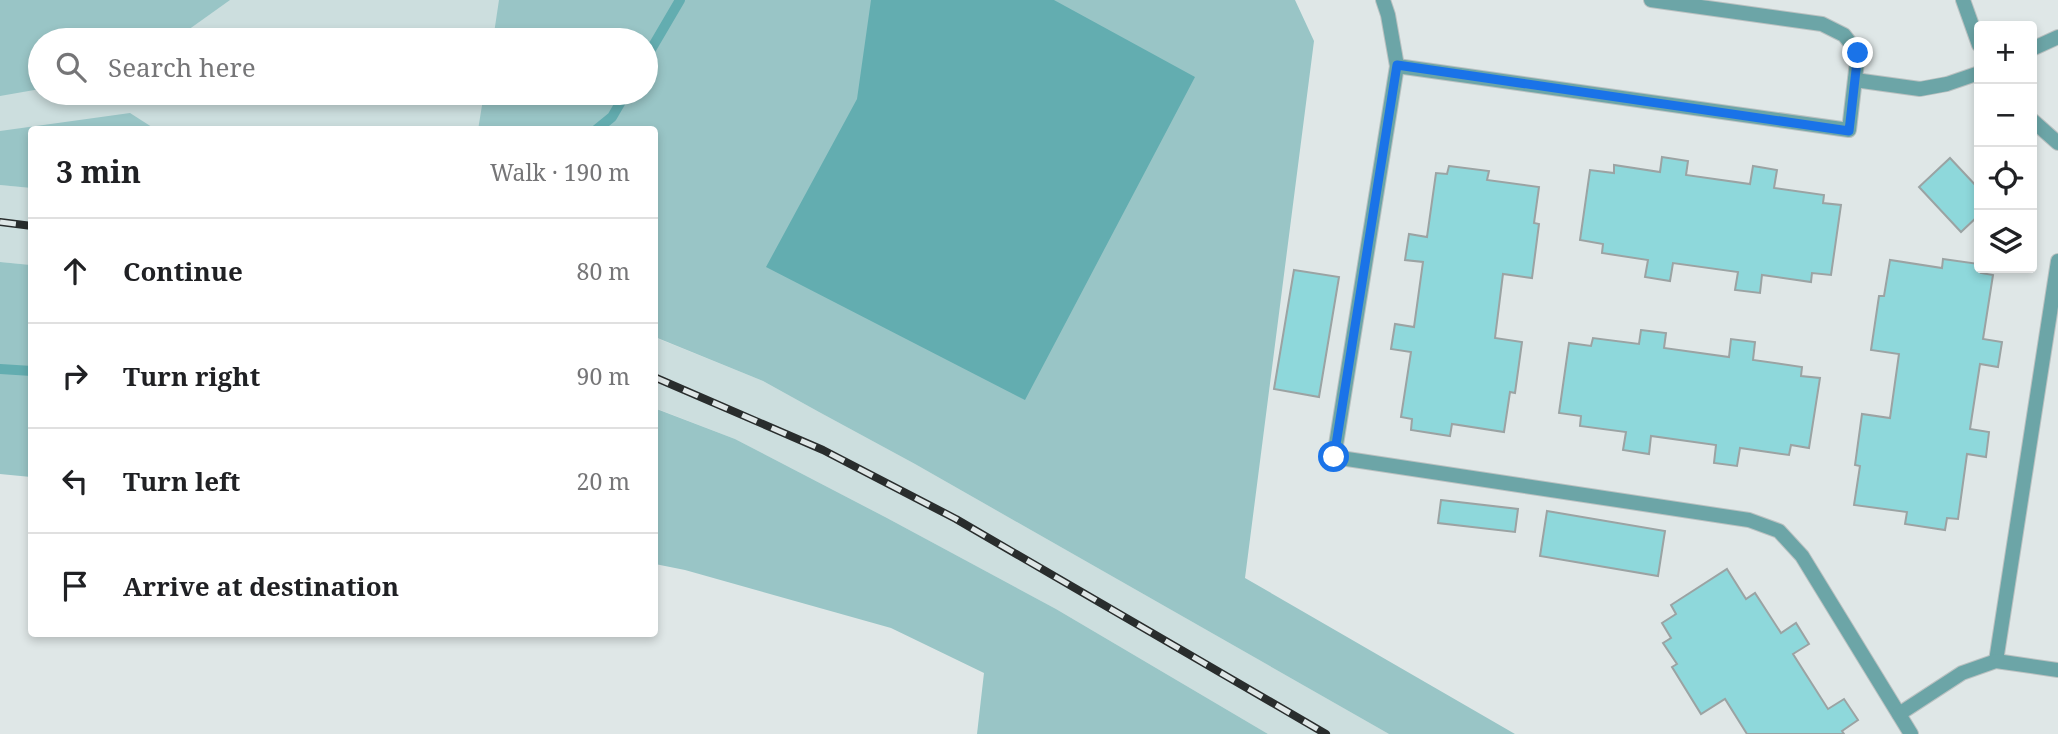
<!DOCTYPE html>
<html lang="en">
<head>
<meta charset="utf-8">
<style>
	:root { --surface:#fff; --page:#f6f6f6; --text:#202124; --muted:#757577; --line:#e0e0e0 }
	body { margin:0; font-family:"Noto Serif",serif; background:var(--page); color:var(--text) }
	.controls { position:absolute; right:21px; top:21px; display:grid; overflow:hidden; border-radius:7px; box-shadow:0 4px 10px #0003 }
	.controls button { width:63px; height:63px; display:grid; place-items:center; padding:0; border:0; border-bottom:2px solid var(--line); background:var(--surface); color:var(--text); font:35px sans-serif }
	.stop { position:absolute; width:21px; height:21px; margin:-16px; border:5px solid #1a73e8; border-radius:50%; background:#fff }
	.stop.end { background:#1a73e8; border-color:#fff; box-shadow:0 2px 7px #0008 }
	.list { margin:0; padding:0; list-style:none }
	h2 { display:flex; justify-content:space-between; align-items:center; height:91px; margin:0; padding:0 28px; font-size:30px }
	h2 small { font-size:23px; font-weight:400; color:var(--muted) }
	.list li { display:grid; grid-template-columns:46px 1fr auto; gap:21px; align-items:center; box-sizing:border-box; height:105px; padding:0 28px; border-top:2px solid var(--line) }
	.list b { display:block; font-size:26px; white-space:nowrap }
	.list em { font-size:23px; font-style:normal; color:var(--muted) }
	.icon { flex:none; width:38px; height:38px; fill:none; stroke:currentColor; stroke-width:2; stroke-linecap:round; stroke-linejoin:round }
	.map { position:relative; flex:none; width:2058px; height:734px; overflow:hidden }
	.search { position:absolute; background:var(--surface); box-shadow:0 4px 10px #0003; left:28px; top:28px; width:630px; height:77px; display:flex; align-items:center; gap:18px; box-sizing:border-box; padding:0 24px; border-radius:38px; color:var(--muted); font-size:26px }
	.panel { position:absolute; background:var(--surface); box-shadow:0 4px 10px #0003; left:28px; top:126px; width:630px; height:511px; border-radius:7px }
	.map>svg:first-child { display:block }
	.built { fill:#ccdede }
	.green { fill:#99c5c6 }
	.water { fill:#63adb0 }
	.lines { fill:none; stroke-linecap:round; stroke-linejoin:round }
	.stream { stroke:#63adb0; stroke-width:10 }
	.building { fill:#8ed8db; stroke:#9ba3a3; stroke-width:2 }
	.service-casing { stroke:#bac1c1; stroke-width:16 }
	.service { stroke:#6ca5a7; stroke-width:14 }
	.rail-casing { stroke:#292d2d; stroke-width:8 }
	.rail { stroke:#dfe7e7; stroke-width:5; stroke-dasharray:16; stroke-linecap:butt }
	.route { stroke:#1a73e8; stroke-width:9 }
</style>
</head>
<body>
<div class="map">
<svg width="2058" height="734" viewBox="0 0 2058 734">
	<rect width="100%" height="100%" fill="#dfe7e7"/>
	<g class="built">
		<polygon points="0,0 516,0 512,40 40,40 40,93 505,93 501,129 32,130 0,149"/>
		<polygon points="0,185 31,188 31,265 0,262"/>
		<polygon points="654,337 763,381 819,412 915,464 1389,734 1268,734 1056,609 887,518 735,439 655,408"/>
	</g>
	<g class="green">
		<polygon points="0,0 230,0 174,40 40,40 40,89 0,96"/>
		<polygon points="499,0 1295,0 1314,41 1245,578 1515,734 1389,734 915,464 819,412 763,381 655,337 654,130 478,130 484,93 646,93 646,40 493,40"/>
		<polygon points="130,113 155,129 32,130 31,188 0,185 0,131"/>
		<polygon points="0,262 31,265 31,477 0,474"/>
		<polygon points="654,408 735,439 887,518 1056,609 1268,734 977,734 984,673 891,628 685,570 655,564"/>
	</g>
	<polygon class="water" points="871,0 1054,0 1195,77 1025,400 766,267 857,99"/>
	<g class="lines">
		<g class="stream">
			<polyline points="646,58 680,0"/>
			<polyline points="596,130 612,117 626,93"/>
			<polyline points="0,369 32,371"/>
		</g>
	</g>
	<g class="building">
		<polygon points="1662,157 1688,161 1686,175 1750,184 1753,166 1777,170 1774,188 1824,195 1823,203 1841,205 1831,275 1812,273 1811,282 1762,275 1760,293 1735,290 1738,272 1673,263 1670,281 1645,277 1648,260 1602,253 1603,244 1580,240 1590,170 1614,173 1614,165 1660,172"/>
		<polygon points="1950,158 1979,189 1979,215 1961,232 1919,187"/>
		<polygon points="1449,166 1489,171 1487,180 1539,187 1534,223 1539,224 1532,278 1503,274 1495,338 1522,342 1515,393 1510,392 1504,432 1452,424 1450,436 1411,430 1412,419 1401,417 1411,352 1391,349 1395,324 1414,327 1423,262 1405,260 1409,234 1427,237 1436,173 1447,174"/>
		<polygon points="1943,259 1979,264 1979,268 1982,268 1981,273 1993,275 1983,339 2002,342 1998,367 1980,364 1970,429 1989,432 1986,457 1967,454 1958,519 1947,518 1945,530 1905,524 1907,512 1854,505 1860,466 1855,465 1862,414 1890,418 1899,354 1871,350 1879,296 1884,296 1890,260 1942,268"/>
		<polygon points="1294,270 1339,277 1319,397 1274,389"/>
		<polygon points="1641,330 1666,333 1664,348 1729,357 1731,339 1755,342 1753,360 1802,367 1801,376 1820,378 1809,448 1791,445 1789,455 1740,448 1737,466 1714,463 1716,445 1651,436 1649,454 1623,450 1626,432 1580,426 1581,416 1559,413 1569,343 1591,346 1593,338 1639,344"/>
		<polygon points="1441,500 1518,509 1515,532 1438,523"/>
		<polygon points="1547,511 1665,531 1658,576 1540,556"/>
		<polygon points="1727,569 1746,599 1755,593 1781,633 1796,623 1809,644 1793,654 1828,709 1844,699 1858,720 1842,731 1844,734 1747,734 1725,699 1701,714 1672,667 1677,664 1663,643 1671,638 1662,623 1676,614 1671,605"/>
	</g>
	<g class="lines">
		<g class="service-casing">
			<g id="service">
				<polyline points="1383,0 1388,15 1397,66 1334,457 1749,520 1779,531 1802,556 1911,734"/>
				<polyline points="1963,0 1979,45"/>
				<polyline points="2032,49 2058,37"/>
				<polyline points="1397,66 1849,130 1858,53 1844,35 1822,24 1651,0"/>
				<polyline points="1855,80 1920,89 1947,84 1979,73"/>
				<polyline points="2032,120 2058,143"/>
				<polyline points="1996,661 2058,261"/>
				<polyline points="1899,714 1962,673 1996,661 2058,670"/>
			</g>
		</g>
		<use href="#service" class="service"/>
		<g class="rail-casing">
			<g id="rail">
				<polyline points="0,222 32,226"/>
				<polyline points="654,377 823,450 956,519 1326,734"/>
			</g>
		</g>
		<use href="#rail" class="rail"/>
	</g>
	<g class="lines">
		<polyline class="route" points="1334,457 1397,65 1849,131 1858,53"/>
	</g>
</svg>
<div class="controls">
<button>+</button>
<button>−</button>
<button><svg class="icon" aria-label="locate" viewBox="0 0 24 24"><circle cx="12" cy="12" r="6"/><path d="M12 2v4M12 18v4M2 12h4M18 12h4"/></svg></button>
<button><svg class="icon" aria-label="layers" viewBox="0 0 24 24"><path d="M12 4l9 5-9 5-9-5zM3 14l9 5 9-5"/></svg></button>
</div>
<div class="stop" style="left:1334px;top:457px"></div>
<div class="stop end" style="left:1858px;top:53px"></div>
<div class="search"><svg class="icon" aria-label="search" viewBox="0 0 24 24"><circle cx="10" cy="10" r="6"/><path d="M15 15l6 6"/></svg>Search here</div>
<section class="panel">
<h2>3 min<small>Walk · 190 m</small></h2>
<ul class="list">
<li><svg class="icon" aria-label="ahead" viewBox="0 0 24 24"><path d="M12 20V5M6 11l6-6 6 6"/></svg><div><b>Continue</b></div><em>80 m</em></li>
<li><svg class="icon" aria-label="right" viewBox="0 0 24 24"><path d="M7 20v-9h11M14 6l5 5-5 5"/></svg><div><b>Turn right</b></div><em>90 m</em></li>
<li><svg class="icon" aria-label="left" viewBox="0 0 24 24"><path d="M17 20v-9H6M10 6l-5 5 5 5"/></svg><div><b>Turn left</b></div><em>20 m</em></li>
<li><svg class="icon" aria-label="arrive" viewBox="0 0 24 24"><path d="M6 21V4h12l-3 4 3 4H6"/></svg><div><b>Arrive at destination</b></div></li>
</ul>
</section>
</div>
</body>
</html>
